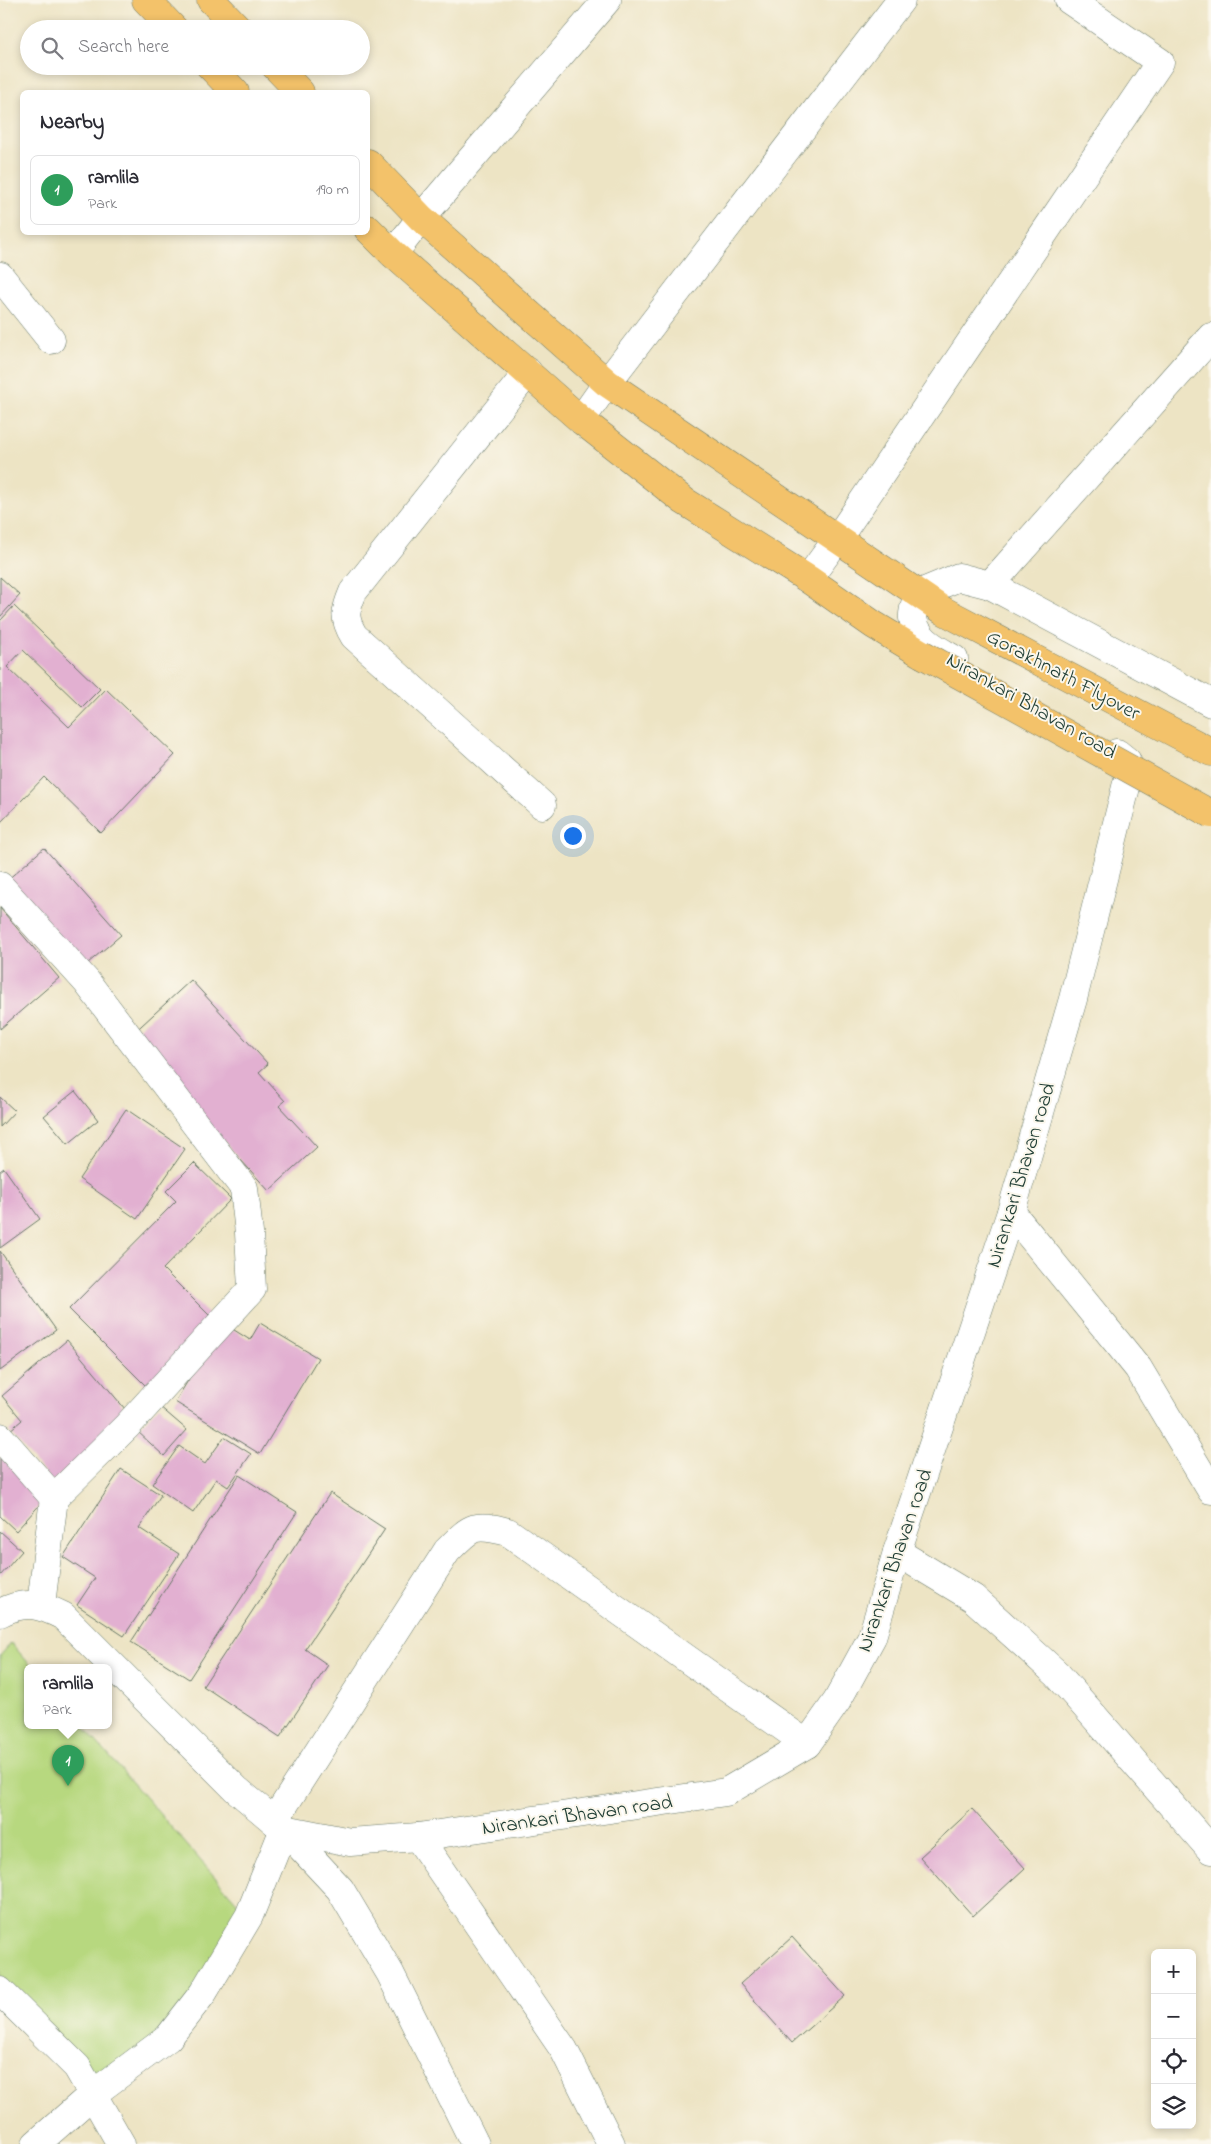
<!DOCTYPE html>
<html lang="en">
<head>
<meta charset="utf-8">
<style>
	:root { --surface:#fff; --page:#f7f7f7; --text:#2b2b33; --muted:#7c7c81; --line:#e1e1e2; --accent:#111827 }
	body { margin:0; font-family:"Indie Flower",sans-serif; background:var(--page); color:var(--text) }
	.controls { position:absolute; right:15px; bottom:15px; display:grid; overflow:hidden; border-radius:8px; box-shadow:0 2px 8px #0003 }
	.controls button { width:45px; height:45px; display:grid; place-items:center; padding:0; border:0; border-bottom:1px solid var(--line); background:var(--surface); color:var(--text); font:25px sans-serif }
	.you { position:absolute; left:572px; top:835px; width:18px; height:18px; margin:-12px; border:4px solid #fff; border-radius:50%; background:#1a73e8; box-shadow:0 0 0 8px #1a73e833 }
	.badge { display:grid; place-items:center; width:32px; height:32px; border-radius:50%; background:var(--accent); color:#fff; font-size:16px; font-weight:700 }
	.pin { position:absolute; translate:-50% -41px; filter:drop-shadow(0 1px 2px #0008) }
	.pin::after { content:''; position:absolute; top:26px; width:18px; height:15px; background:inherit; clip-path:polygon(0 0,100% 0,50% 100%) }
	.popup { position:absolute; left:24px; top:1664px; width:88px; height:65px; box-sizing:border-box; display:grid; place-content:center; border-radius:8px; background:var(--surface); filter:drop-shadow(0 1px 4px #0005); font-size:16px; white-space:nowrap; color:var(--muted) }
	.popup b { font-size:19px; color:var(--text) }
	.popup::after { content:''; position:absolute; left:50%; top:100%; margin-left:-10px; border:10px solid transparent; border-top-color:var(--surface) }
	.list { margin:0; padding:0; list-style:none }
	h2 { display:flex; justify-content:space-between; align-items:center; height:65px; margin:0; padding:0 20px; font-size:21px }
	h2 small { font-size:16px; font-weight:400; color:var(--muted) }
	.list li { display:grid; grid-template-columns:32px 1fr auto; gap:15px; align-items:center; box-sizing:border-box; height:70px; margin:0 10px 10px; padding:0 10px; border:1px solid var(--line); border-radius:8px }
	.list b { display:block; font-size:19px; white-space:nowrap }
	.list p { margin:0; font-size:16px; white-space:nowrap; color:var(--muted) }
	.list em { font-size:16px; font-style:normal; color:var(--muted) }
	.icon { flex:none; width:28px; height:28px; fill:none; stroke:currentColor; stroke-width:2; stroke-linecap:round; stroke-linejoin:round }
	.map { position:relative; flex:none; width:1211px; height:2144px; overflow:hidden }
	.search { position:absolute; background:var(--surface); box-shadow:0 2px 8px #0003; left:20px; top:20px; width:350px; height:55px; display:flex; align-items:center; gap:12px; box-sizing:border-box; padding:0 18px; border-radius:28px; color:var(--muted); font-size:19px }
	.panel { position:absolute; background:var(--surface); box-shadow:0 2px 8px #0003; left:20px; top:90px; width:350px; height:145px; border-radius:8px }
	.map>svg:first-child { display:block }
	.green { fill:#b7d87f; stroke:#6b8a5a }
	.building { fill:#e2b0d1 }
	.lines { fill:none; stroke-linecap:round; stroke-linejoin:round }
	.minor-casing { stroke:#677766; stroke-width:29 }
	.major-casing { stroke:#677766; stroke-width:29 }
	.minor { stroke:#fff; stroke-width:28 }
	.major { stroke:#f3c26a; stroke-width:28 }
	.major-bridge-casing { stroke:#677766; stroke-width:29; stroke-linecap:butt }
	.major-bridge { stroke:#f3c26a; stroke-width:28 }
	.labels { text-anchor:middle; stroke-width:4; stroke-linejoin:round; paint-order:stroke }
	.street-label { font-size:21px; fill:#1f3d34; stroke:#fbf7ec }
</style>
</head>
<body>
<div class="map">
<svg width="1211" height="2144" viewBox="0 0 1211 2144">
	<rect width="100%" height="100%" fill="#fbf7ec"/>
	<filter id="ink" filterUnits="userSpaceOnUse"><feTurbulence type="fractalNoise" baseFrequency=".02" numOctaves="2"/><feDisplacementMap in="SourceGraphic" scale="10" xChannelSelector="R" yChannelSelector="G"/><feConvolveMatrix kernelMatrix="1 2 1 2 8 2 1 2 1" color-interpolation-filters="sRGB"/></filter>
	<filter id="wash" filterUnits="userSpaceOnUse"><feTurbulence type="fractalNoise" baseFrequency=".0096" numOctaves="4" result="noise"/><feDisplacementMap in="SourceGraphic" scale="20" xChannelSelector="R" yChannelSelector="G"/><feGaussianBlur stdDeviation="1.12" result="paint"/><feColorMatrix in="noise" values="0 0 0 0 0 0 0 0 0 0 0 0 0 0 0 0 0 1.4 0 .05"/><feComposite in="paint" operator="in"/></filter>
	<g filter="url(#wash)">
		<rect width="100%" height="100%" fill="#ede4c4"/>
		<polygon class="green" points="11,1643 32,1667 28,1667 28,1725 82,1725 249,1916 168,2038 93,2094 0,2004 0,1656"/>
		<g id="blocks">
			<g class="building">
				<polygon points="0,577 20,595 0,617"/>
				<polygon points="14,606 100,689 82,707 23,650 7,667 69,727 106,689 175,755 101,833 44,777 0,823 0,621"/>
				<polygon points="44,848 121,935 81,969 6,881"/>
				<polygon points="0,908 59,978 0,1029"/>
				<polygon points="191,980 268,1064 259,1072 285,1101 279,1106 317,1147 269,1191 129,1037"/>
				<polygon points="75,1091 98,1120 68,1144 44,1116"/>
				<polygon points="0,1097 15,1111 0,1127"/>
				<polygon points="126,1109 185,1149 137,1219 79,1179"/>
				<polygon points="194,1163 231,1199 163,1269 215,1321 148,1388 69,1309 176,1201 166,1191"/>
				<polygon points="4,1168 40,1219 0,1248 0,1171"/>
				<polygon points="0,1251 56,1330 0,1371"/>
				<polygon points="223,1323 250,1340 260,1323 318,1358 260,1454 175,1402"/>
				<polygon points="67,1340 131,1416 52,1482 9,1431 22,1420 2,1396"/>
				<polygon points="159,1406 187,1430 164,1456 137,1431"/>
				<polygon points="224,1437 251,1454 228,1487 216,1479 193,1513 152,1484 179,1446 205,1464"/>
				<polygon points="0,1457 45,1499 16,1531 0,1516"/>
				<polygon points="121,1469 161,1495 139,1528 179,1554 124,1636 77,1605 95,1578 63,1557"/>
				<polygon points="239,1475 297,1512 189,1679 131,1642"/>
				<polygon points="330,1493 385,1529 305,1649 328,1665 280,1737 203,1686"/>
				<polygon points="0,1531 22,1551 0,1576"/>
				<polygon points="972,1809 1025,1868 973,1916 920,1857"/>
				<polygon points="792,1937 845,1996 792,2043 740,1984"/>
			</g>
		</g>
	</g>
	<g filter="url(#ink)">
		<use href="#blocks" fill-opacity="0" stroke="#677766" stroke-width="1"/>
		<g class="lines">
			<g class="minor-casing">
				<g id="minor">
					<polyline points="393,254 421,218 607,0"/>
					<polyline points="0,276 51,340"/>
					<path d="M 528,372 L 353,592 C 345,611 343,618 354,636 L 542,805"/>
					<polyline points="581,420 607,383 901,0"/>
					<polyline points="808,579 838,538 1160,62 1069,0"/>
					<polyline points="990,585 1211,703"/>
					<path d="M 954,659 C 937,649 916,640 913,618 C 912,611 916,601 918,594 L 959,577 L 990,585 L 1211,337"/>
					<polyline points="0,886 86,981 244,1188 249,1233 252,1289 127,1426 54,1498 41,1605"/>
					<polyline points="1011,1212 1138,1368 1211,1490"/>
					<polyline points="0,1437 54,1498"/>
					<polyline points="897,1552 973,1598 1057,1674 1211,1850"/>
					<path d="M 0,1613 C 25,1600 39,1604 63,1616 L 236,1789 L 274,1821 L 284,1829 L 350,1842 L 418,1837 L 726,1792 L 807,1744 L 837,1701 L 872,1637 L 897,1552 L 1011,1212 L 1073,999 L 1130,771 L 1127,761 L 1117,753"/>
					<path d="M 274,1821 L 447,1551 C 472,1526 473,1523 508,1532 L 807,1744"/>
					<polyline points="418,1837 564,2050 611,2144"/>
					<polyline points="0,1991 77,2067 121,2144"/>
					<polyline points="36,2144 93,2094 168,2038 203,1993 249,1916 284,1829 340,1889 390,1973 475,2144"/>
				</g>
			</g>
			<g class="major-casing">
				<g id="major">
					<polyline points="146,0 174,29"/>
					<polyline points="211,0 239,29"/>
					<polyline points="210,66 235,92"/>
					<polyline points="275,66 300,92"/>
					<polyline points="368,163 421,218 607,383 944,611 1211,752"/>
					<polyline points="368,229 393,254 581,420 684,501 808,579 874,625 922,654"/>
				</g>
			</g>
			<use href="#minor" class="minor"/>
			<use href="#major" class="major"/>
			<g class="major-bridge-casing">
				<polyline id="major-bridge" points="922,654 1211,814"/>
			</g>
			<use href="#major-bridge" class="major-bridge"/>
		</g>
	</g>
	<g class="labels">
		<g class="street-label">
			<text transform="translate(1064 674) rotate(28)" y="7">Gorakhnath Flyover</text>
			<text transform="translate(1032 705) rotate(30)" y="7">Nirankari Bhavan road</text>
			<text transform="translate(1020 1175) rotate(-73)" y="7">Nirankari Bhavan road</text>
			<text transform="translate(894 1560) rotate(-71)" y="7">Nirankari Bhavan road</text>
			<text transform="translate(577 1814) rotate(-8)" y="7">Nirankari Bhavan road</text>
		</g>
	</g>
</svg>
<div class="controls">
<button>+</button>
<button>−</button>
<button><svg class="icon" aria-label="locate" viewBox="0 0 24 24"><circle cx="12" cy="12" r="6"/><path d="M12 2v4M12 18v4M2 12h4M18 12h4"/></svg></button>
<button><svg class="icon" aria-label="layers" viewBox="0 0 24 24"><path d="M12 4l9 5-9 5-9-5zM3 14l9 5 9-5"/></svg></button>
</div>
<div class="you"></div>
<div class="pin badge" style="left:68px;top:1786px;background:#2e9e5b">1</div>
<div class="popup"><b>ramlila</b>Park</div>
<div class="search"><svg class="icon" aria-label="search" viewBox="0 0 24 24"><circle cx="10" cy="10" r="6"/><path d="M15 15l6 6"/></svg>Search here</div>
<section class="panel">
<h2>Nearby<small></small></h2>
<ul class="list">
<li><span class="badge" style="background:#2e9e5b">1</span><div><b>ramlila</b><p>Park</p></div><em>190 m</em></li>
</ul>
</section>
</div>
</body>
</html>
